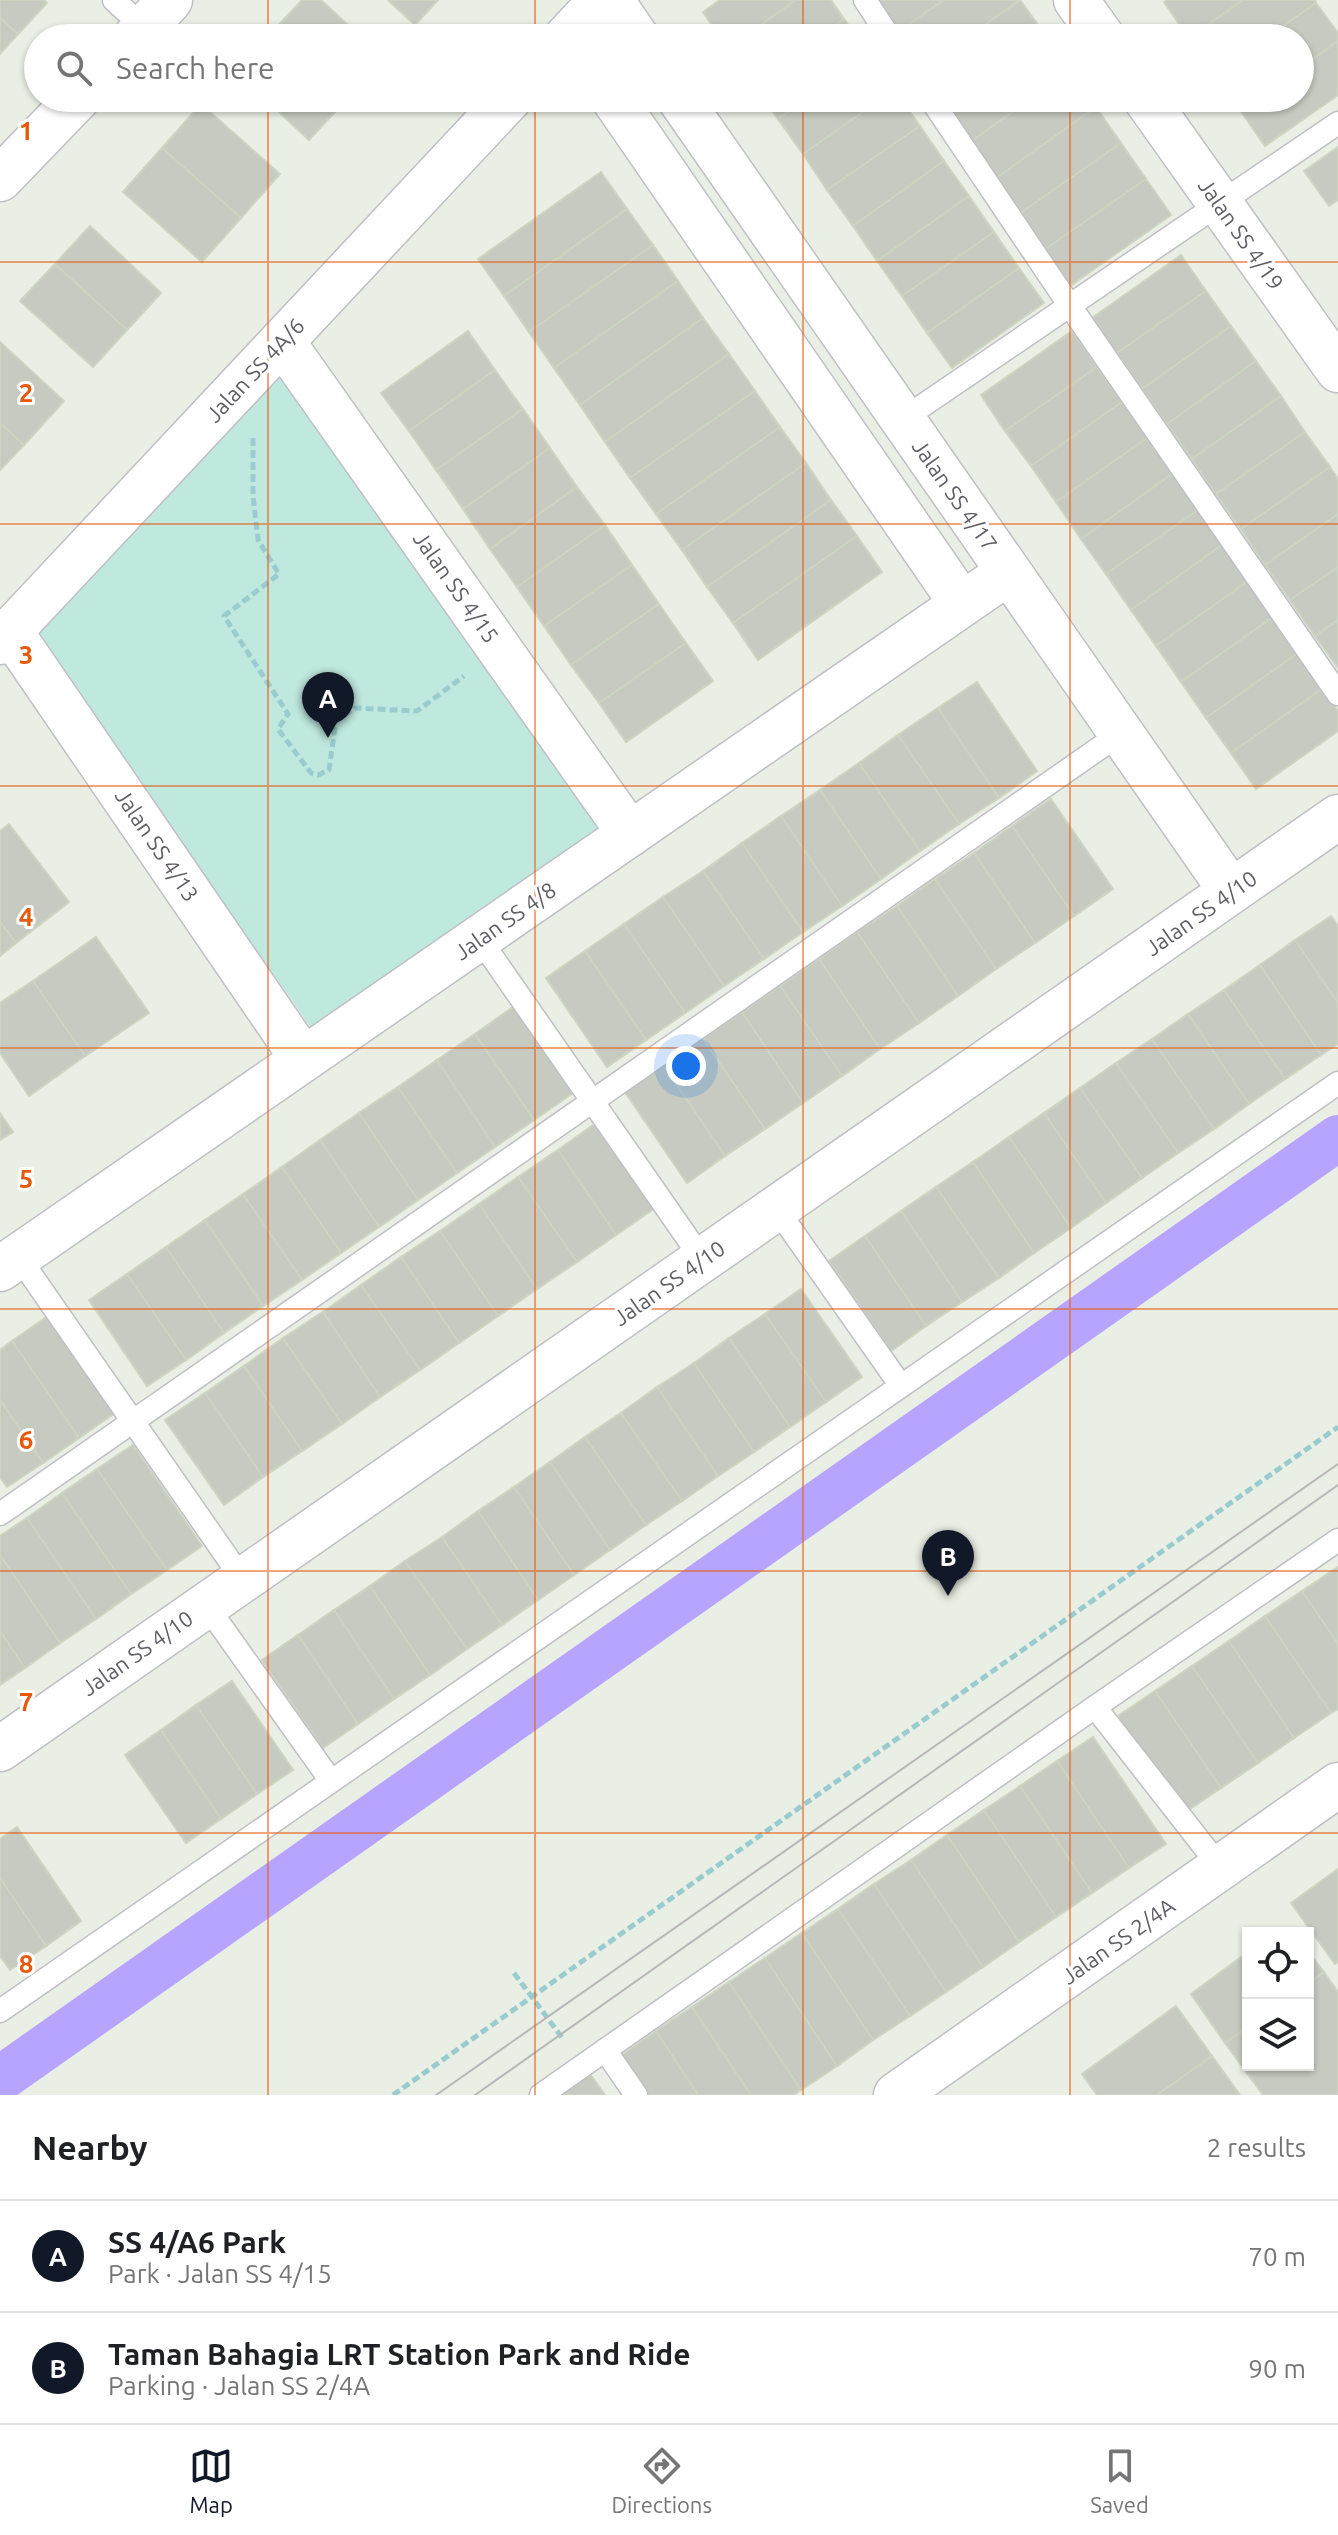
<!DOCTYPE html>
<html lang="en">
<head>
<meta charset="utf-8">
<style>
	:root { --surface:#fff; --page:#f2f2f2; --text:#202124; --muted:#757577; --line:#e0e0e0; --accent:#111827 }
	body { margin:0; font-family:Ubuntu,sans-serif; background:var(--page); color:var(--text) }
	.controls { position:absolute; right:24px; bottom:24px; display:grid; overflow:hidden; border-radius:0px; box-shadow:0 2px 6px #0004 }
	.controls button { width:72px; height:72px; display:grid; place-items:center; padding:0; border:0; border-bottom:2px solid var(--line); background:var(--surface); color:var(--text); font:40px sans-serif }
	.you { position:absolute; left:686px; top:1066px; width:28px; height:28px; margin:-20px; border:6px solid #fff; border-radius:50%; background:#1a73e8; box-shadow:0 0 0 12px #1a73e833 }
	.badge { display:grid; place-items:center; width:52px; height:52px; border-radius:50%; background:var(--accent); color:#fff; font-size:26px; font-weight:700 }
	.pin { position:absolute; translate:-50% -66px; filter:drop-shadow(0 2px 4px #0008) }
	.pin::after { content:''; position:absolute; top:42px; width:28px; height:24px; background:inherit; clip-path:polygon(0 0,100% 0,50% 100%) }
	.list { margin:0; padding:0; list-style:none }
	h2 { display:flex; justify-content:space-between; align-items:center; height:104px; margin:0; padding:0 32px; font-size:34px }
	h2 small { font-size:26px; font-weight:400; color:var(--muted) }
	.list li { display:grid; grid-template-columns:52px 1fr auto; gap:24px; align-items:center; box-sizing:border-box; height:112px; padding:0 32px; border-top:2px solid var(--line) }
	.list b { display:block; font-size:30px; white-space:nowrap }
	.list p { margin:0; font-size:26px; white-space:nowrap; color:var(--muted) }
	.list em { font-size:26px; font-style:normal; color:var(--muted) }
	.icon { flex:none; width:44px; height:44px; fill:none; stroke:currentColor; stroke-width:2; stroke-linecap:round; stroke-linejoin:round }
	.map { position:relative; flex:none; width:1338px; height:2095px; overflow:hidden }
	.search { position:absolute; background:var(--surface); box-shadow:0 2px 6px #0004; left:24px; right:24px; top:24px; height:88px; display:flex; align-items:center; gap:20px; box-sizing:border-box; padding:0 28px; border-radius:44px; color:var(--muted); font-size:30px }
	.sheet { height:328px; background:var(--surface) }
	nav { display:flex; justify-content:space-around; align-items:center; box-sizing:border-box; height:112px; border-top:2px solid var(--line); background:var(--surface); font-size:22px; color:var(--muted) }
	nav a { display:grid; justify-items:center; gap:4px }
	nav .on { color:var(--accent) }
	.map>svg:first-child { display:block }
	.green { fill:#bfe8df }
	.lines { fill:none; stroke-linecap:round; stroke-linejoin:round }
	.canal { stroke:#b7a4ff; stroke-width:46 }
	.building { fill:#c6cac0; stroke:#ccd4c2; stroke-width:2 }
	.service-casing { stroke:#c1bec6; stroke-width:25 }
	.minor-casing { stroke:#c1bec6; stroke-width:47 }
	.path { stroke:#9acccf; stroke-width:5; stroke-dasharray:8 4; stroke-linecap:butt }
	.service { stroke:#fff; stroke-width:22 }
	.minor { stroke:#fff; stroke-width:44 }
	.tram { stroke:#b8b7b8; stroke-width:2 }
	.grid { fill:none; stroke:#e8590c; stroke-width:2; stroke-opacity:0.55 }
	.labels { text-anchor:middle; stroke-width:6; stroke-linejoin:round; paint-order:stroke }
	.street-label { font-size:22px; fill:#5f5c65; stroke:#fff }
	.grid-label { font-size:26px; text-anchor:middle; font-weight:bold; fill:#e8590c; stroke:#fff; stroke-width:6; stroke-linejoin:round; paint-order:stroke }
</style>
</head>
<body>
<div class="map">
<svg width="1338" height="2095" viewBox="0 0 1338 2095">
	<rect width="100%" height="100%" fill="#e9efe4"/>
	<polygon class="green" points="281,367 610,824 317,1036 35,634"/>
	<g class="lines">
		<polyline class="canal" points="0,2079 1338,1138"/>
	</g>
	<g class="building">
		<polygon points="0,0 44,0 47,3 18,34 0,18"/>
		<polygon points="302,0 321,0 362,38 280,38 273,31"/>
		<polygon points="388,0 438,0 415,25"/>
		<polygon points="720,0 796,0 742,38 721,38 703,12"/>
		<polygon points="796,0 831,0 844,19 817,38 742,38"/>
		<polygon points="869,0 944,0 893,35"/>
		<polygon points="944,0 1020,0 966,38 895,38 893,35"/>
		<polygon points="1020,0 1046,36 1042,38 966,38"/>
		<polygon points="1167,0 1243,0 1189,38 1164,2"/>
		<polygon points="1243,0 1315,0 1316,3 1266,38 1189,38"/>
		<polygon points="1316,3 1338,33 1338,41 1300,68 1300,38 1266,38"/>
		<polygon points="0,18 18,34 0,54"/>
		<polygon points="844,19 858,38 817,38"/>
		<polygon points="1338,41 1338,95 1265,146 1240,110 1257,98 1300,98 1300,68"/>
		<polygon points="264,98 346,98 347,99 309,140"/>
		<polygon points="763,98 808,98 778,119"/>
		<polygon points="808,98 883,98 803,154 778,119"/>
		<polygon points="883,98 900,98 920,126 827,190 803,154"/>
		<polygon points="957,98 1032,98 969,143 944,107"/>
		<polygon points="1032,98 1089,98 1096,107 995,179 969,143"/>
		<polygon points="201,104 280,174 241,218 162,148"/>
		<polygon points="1096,107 1121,143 1019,214 995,179"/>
		<polygon points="920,126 944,161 853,226 827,190"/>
		<polygon points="1121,143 1146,179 1044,250 1019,214"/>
		<polygon points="1338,147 1338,200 1329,206 1304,171"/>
		<polygon points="162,148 241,218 202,262 123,192"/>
		<polygon points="944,161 969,196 877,261 853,226"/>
		<polygon points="601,172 627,209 504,296 478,259"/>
		<polygon points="1146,179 1171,215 1070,286 1044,250"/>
		<polygon points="969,196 994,232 902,296 877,261"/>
		<polygon points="627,209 653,245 529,332 504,296"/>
		<polygon points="90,226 161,293 127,330 55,264"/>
		<polygon points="994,232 1019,268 927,333 902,296"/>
		<polygon points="653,245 678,281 554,368 529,332"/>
		<polygon points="1181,255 1206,291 1117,353 1092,318"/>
		<polygon points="55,264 127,330 93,367 20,301"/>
		<polygon points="1019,268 1044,303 952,368 927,333"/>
		<polygon points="678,281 703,318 580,405 554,368"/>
		<polygon points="1206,291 1231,326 1142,389 1117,353"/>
		<polygon points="703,318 729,354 605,442 580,405"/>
		<polygon points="1231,326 1256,361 1167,424 1142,389"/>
		<polygon points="468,331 495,370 409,431 381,393"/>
		<polygon points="1072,331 1097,367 1005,431 981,395"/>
		<polygon points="0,342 64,401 24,445 0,423"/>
		<polygon points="729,354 755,391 630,478 605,442"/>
		<polygon points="1256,361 1281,396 1192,459 1167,424"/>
		<polygon points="1097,367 1122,402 1031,466 1005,431"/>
		<polygon points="495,370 523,409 436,470 409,431"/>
		<polygon points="755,391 780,427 656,514 630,478"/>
		<polygon points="1281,396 1305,432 1216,494 1192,459"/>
		<polygon points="1122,402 1147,438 1056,502 1031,466"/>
		<polygon points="523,409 550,448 463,509 436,470"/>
		<polygon points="0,423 24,445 0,470"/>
		<polygon points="780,427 806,463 682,550 656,514"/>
		<polygon points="1305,432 1330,467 1241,529 1216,494"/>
		<polygon points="1147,438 1172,474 1081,539 1056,502"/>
		<polygon points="550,448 577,487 490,549 463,509"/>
		<polygon points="806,463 831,500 707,587 682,550"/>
		<polygon points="1330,467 1338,479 1338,514 1265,565 1241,529"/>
		<polygon points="1172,474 1198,510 1106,574 1081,539"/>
		<polygon points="577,487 605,525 517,587 490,549"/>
		<polygon points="831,500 857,536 733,623 707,587"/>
		<polygon points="1198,510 1222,545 1131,610 1106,574"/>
		<polygon points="1338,514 1338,567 1290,600 1265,565"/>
		<polygon points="605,525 632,565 544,626 517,587"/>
		<polygon points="857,536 882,572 758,660 733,623"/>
		<polygon points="1222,545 1247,582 1156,646 1131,610"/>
		<polygon points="632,565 659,604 571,665 544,626"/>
		<polygon points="1338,567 1338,620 1315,636 1290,600"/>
		<polygon points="1247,582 1273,617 1181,682 1156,646"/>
		<polygon points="659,604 686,643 599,703 571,665"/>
		<polygon points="1273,617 1298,653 1206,718 1181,682"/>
		<polygon points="1338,620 1338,668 1315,636"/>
		<polygon points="686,643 713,681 626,742 599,703"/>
		<polygon points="1298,653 1322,689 1231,753 1206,718"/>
		<polygon points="977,682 1037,771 999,798 938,708"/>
		<polygon points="1322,689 1338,711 1338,731 1256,789 1231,753"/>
		<polygon points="938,708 999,798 959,824 898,735"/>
		<polygon points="898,735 959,824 920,851 859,763"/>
		<polygon points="859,763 920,851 881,879 820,790"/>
		<polygon points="820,790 881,879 842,906 781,816"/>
		<polygon points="1051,799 1113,889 1074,916 1012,826"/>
		<polygon points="781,816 842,906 803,932 742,843"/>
		<polygon points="9,824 69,902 16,943 0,922 0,831"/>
		<polygon points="1012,826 1074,916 1035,943 974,853"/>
		<polygon points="742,843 803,932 764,959 703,871"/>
		<polygon points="974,853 1035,943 996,969 935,879"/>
		<polygon points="703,871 764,959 724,986 663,897"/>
		<polygon points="935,879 996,969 958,996 897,906"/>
		<polygon points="663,897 724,986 685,1013 624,924"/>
		<polygon points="897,906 958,996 919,1023 857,932"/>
		<polygon points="1331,916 1338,926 1338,1003 1295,940"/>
		<polygon points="0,922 16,943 0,956"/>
		<polygon points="624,924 685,1013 646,1040 585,951"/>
		<polygon points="857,932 919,1023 880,1049 819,959"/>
		<polygon points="96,937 149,1013 85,1056 33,981"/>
		<polygon points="1295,940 1338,1003 1338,1044 1321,1055 1260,965"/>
		<polygon points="585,951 646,1040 607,1067 546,978"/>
		<polygon points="819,959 880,1049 842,1076 780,986"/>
		<polygon points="1260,965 1321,1055 1285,1079 1224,990"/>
		<polygon points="33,981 85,1056 29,1096 0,1053 0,1003"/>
		<polygon points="780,986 842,1076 803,1103 742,1012"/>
		<polygon points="1224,990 1285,1079 1249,1104 1188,1014"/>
		<polygon points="513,1007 573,1093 534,1120 475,1034"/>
		<polygon points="742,1012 803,1103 765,1129 703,1039"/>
		<polygon points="1188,1014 1249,1104 1214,1129 1152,1039"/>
		<polygon points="475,1034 534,1120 495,1147 437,1060"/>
		<polygon points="703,1039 765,1129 725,1156 664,1066"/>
		<polygon points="1152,1039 1214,1129 1178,1153 1116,1063"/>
		<polygon points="437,1060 495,1147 457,1173 398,1087"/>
		<polygon points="1116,1063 1178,1153 1142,1178 1080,1088"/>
		<polygon points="664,1066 725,1156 687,1183 625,1092"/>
		<polygon points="398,1087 457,1173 418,1200 359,1113"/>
		<polygon points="1080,1088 1142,1178 1106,1203 1044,1113"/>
		<polygon points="0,1113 13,1132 0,1140"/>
		<polygon points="359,1113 418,1200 379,1227 320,1140"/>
		<polygon points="1044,1113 1106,1203 1071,1228 1009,1137"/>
		<polygon points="596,1123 655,1208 616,1235 558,1150"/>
		<polygon points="1009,1137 1071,1228 1034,1253 973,1162"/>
		<polygon points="320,1140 379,1227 341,1253 282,1167"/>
		<polygon points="558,1150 616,1235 577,1262 518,1177"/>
		<polygon points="973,1162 1034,1253 999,1278 936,1187"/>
		<polygon points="282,1167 341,1253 302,1280 243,1194"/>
		<polygon points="518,1177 577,1262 537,1289 479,1204"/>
		<polygon points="936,1187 999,1278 962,1302 901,1211"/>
		<polygon points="243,1194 302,1280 263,1306 205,1220"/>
		<polygon points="479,1204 537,1289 498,1316 440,1231"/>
		<polygon points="901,1211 962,1302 926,1326 865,1236"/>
		<polygon points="205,1220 263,1306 224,1333 166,1247"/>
		<polygon points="440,1231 498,1316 459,1343 401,1257"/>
		<polygon points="865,1236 926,1326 891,1351 829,1261"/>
		<polygon points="166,1247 224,1333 186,1360 127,1274"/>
		<polygon points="401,1257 459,1343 420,1370 361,1285"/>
		<polygon points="127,1274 186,1360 147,1386 89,1300"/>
		<polygon points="361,1285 420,1370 380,1397 323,1312"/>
		<polygon points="801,1289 862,1377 826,1402 765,1314"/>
		<polygon points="323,1312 380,1397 342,1424 283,1338"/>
		<polygon points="765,1314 826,1402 790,1427 729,1338"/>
		<polygon points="48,1316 115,1413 79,1438 12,1341"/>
		<polygon points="283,1338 342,1424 302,1451 244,1366"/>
		<polygon points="729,1338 790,1427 754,1452 694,1363"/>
		<polygon points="12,1341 79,1438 43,1463 0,1400 0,1350"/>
		<polygon points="694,1363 754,1452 718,1476 657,1387"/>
		<polygon points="244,1366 302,1451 263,1477 205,1393"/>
		<polygon points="657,1387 718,1476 682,1501 621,1413"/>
		<polygon points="205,1393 263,1477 224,1505 165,1420"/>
		<polygon points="0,1400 43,1463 7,1487 0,1477"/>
		<polygon points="621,1413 682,1501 646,1525 585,1437"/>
		<polygon points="585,1437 646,1525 610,1550 550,1462"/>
		<polygon points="133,1445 202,1546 167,1570 97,1469"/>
		<polygon points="550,1462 610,1550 574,1575 514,1487"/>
		<polygon points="97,1469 167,1570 131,1594 62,1493"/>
		<polygon points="514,1487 574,1575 538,1600 478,1511"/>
		<polygon points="62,1493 131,1594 96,1619 27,1518"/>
		<polygon points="478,1511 538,1600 502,1625 442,1537"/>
		<polygon points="27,1518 96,1619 60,1643 0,1555 0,1536"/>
		<polygon points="442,1537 502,1625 467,1649 405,1561"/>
		<polygon points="0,1555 60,1643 25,1668 0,1631"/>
		<polygon points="405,1561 467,1649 430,1675 370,1586"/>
		<polygon points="1338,1567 1338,1644 1302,1591"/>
		<polygon points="370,1586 430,1675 394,1699 334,1610"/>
		<polygon points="1302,1591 1338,1644 1338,1709 1331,1713 1265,1616"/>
		<polygon points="334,1610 394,1699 358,1724 298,1635"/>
		<polygon points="1265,1616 1331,1713 1294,1738 1229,1641"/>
		<polygon points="0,1631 25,1668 0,1685"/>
		<polygon points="298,1635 358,1724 323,1748 262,1660"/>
		<polygon points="1229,1641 1294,1738 1258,1763 1192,1666"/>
		<polygon points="1192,1666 1258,1763 1221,1788 1155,1691"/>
		<polygon points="232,1681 293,1770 257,1794 196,1705"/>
		<polygon points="1155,1691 1221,1788 1184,1813 1118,1716"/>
		<polygon points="196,1705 257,1794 221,1819 161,1730"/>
		<polygon points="161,1730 221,1819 186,1843 125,1755"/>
		<polygon points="1093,1737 1166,1844 1129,1868 1057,1761"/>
		<polygon points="1057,1761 1129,1868 1092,1893 1020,1786"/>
		<polygon points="1020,1786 1092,1893 1056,1917 984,1810"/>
		<polygon points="984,1810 1056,1917 1019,1942 947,1835"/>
		<polygon points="17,1827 81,1921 46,1946 0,1878 0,1839"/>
		<polygon points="947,1835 1019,1942 983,1967 911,1860"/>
		<polygon points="911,1860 983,1967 946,1992 874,1884"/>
		<polygon points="1338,1869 1338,1962 1335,1964 1291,1903"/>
		<polygon points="0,1878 46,1946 10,1970 0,1956"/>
		<polygon points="874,1884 946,1992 910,2016 838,1909"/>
		<polygon points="838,1909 910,2016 873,2040 802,1933"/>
		<polygon points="802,1933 873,2040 837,2066 765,1958"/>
		<polygon points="1308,1951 1324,1972 1308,1984"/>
		<polygon points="1248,1952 1248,2027 1225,2043 1191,1994"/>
		<polygon points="765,1958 837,2066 801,2090 729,1982"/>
		<polygon points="1324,1972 1338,1992 1338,2095 1263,2095 1225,2043 1248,2027 1248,2065 1308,2065 1308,1984"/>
		<polygon points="729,1982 801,2090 793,2095 751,2095 692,2007"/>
		<polygon points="1176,2006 1212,2056 1157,2095 1097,2095 1082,2074"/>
		<polygon points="692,2007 751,2095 698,2095 656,2031"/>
		<polygon points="656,2031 698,2095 645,2095 619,2057"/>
		<polygon points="1212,2056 1240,2095 1157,2095"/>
		<polygon points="590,2074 605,2095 562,2095"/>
	</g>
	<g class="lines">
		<g class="service-casing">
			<g id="service">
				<polyline points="114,0 144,28"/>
				<polyline points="865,0 890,38"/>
				<polyline points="930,98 1070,306 1338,694"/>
				<polyline points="903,419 1338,123"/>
				<polyline points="479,938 702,1259"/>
				<polyline points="776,1208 901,1386"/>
				<polyline points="18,1256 243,1580"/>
				<polyline points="0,1514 1121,733"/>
				<polyline points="206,1605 331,1781"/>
				<polyline points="1095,1707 1220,1867"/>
				<polyline points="0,2011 1338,1083"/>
				<polyline points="605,2050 636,2095"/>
				<polyline points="541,2095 1095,1707 1338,1540"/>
			</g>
		</g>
		<g class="minor-casing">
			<g id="minor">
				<polyline points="611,0 637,38"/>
				<polyline points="1076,0 1103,38"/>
				<polyline points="135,38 170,0"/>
				<polyline points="566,38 601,0"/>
				<polyline points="613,98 962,604"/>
				<polyline points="679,98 1231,891"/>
				<polyline points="1145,98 1338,370"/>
				<polyline points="0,179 78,98"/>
				<polyline points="282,341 630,834"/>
				<polyline points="10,631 303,1059"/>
				<polyline points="0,642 510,98"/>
				<polyline points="0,1269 1009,572"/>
				<polyline points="0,1749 1338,817"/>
				<polyline points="896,2095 1338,1785"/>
			</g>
		</g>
		<g class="path">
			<polyline points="253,438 253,496 258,540 279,574 224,616 288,714 278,729 311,773 318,775 329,770 336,721 355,708 417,711 464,676"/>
			<polyline points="514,1973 563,2039"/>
			<polyline points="393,2095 1338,1427"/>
		</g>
		<use href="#service" class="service"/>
		<use href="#minor" class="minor"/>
		<g class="tram">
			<polyline points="436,2095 1338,1464"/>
			<polyline points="475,2095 1338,1485"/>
		</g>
	</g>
	<path class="grid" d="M 268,0 L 268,38M 535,0 L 535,38M 803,0 L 803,38M 1070,0 L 1070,38M 268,98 L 268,2095M 535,98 L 535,2095M 803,98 L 803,2095M 1070,98 L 1070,2095M 0,262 L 1338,262M 0,524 L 1338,524M 0,786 L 1338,786M 0,1048 L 1338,1048M 0,1309 L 1338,1309M 0,1571 L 1338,1571M 0,1833 L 1338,1833"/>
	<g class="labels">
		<g class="street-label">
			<text transform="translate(1241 234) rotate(55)" y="8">Jalan SS 4/19</text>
			<text transform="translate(255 370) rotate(-47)" y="8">Jalan SS 4A/6</text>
			<text transform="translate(955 495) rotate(55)" y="8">Jalan SS 4/17</text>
			<text transform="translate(456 587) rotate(55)" y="8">Jalan SS 4/15</text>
			<text transform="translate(157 845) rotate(56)" y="8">Jalan SS 4/13</text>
			<text transform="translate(1201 913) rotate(-35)" y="8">Jalan SS 4/10</text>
			<text transform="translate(505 921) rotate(-35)" y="8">Jalan SS 4/8</text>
			<text transform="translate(669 1283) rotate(-35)" y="8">Jalan SS 4/10</text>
			<text transform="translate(137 1653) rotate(-35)" y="8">Jalan SS 4/10</text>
			<text transform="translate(1118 1941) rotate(-35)" y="8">Jalan SS 2/4A</text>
		</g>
	</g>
	<g class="grid-label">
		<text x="26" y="140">1</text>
		<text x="26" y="402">2</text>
		<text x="26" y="664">3</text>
		<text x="26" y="926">4</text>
		<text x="26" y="1188">5</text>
		<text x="26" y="1449">6</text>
		<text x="26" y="1711">7</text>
		<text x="26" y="1973">8</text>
	</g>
</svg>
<div class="controls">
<button><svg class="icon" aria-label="locate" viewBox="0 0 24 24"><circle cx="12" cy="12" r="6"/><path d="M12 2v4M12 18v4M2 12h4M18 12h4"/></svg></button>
<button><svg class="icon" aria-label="layers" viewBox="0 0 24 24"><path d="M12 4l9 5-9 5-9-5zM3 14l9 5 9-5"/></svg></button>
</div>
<div class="you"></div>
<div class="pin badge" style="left:328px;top:738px">A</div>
<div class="pin badge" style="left:948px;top:1596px">B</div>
<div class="search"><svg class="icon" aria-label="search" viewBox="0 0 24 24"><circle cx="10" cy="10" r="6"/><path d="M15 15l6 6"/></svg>Search here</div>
</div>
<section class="sheet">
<h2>Nearby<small>2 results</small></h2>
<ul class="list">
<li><span class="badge">A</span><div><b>SS 4/A6 Park</b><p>Park · Jalan SS 4/15</p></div><em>70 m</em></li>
<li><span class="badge">B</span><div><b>Taman Bahagia LRT Station Park and Ride</b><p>Parking · Jalan SS 2/4A</p></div><em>90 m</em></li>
</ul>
</section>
<nav>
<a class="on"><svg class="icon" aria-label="map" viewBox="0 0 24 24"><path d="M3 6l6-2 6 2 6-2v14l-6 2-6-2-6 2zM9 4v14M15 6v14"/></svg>Map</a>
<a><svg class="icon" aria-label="directions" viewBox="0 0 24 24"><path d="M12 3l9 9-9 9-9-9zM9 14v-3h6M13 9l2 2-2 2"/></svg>Directions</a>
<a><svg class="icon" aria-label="saved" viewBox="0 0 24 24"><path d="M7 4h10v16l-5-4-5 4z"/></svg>Saved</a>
</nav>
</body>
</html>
